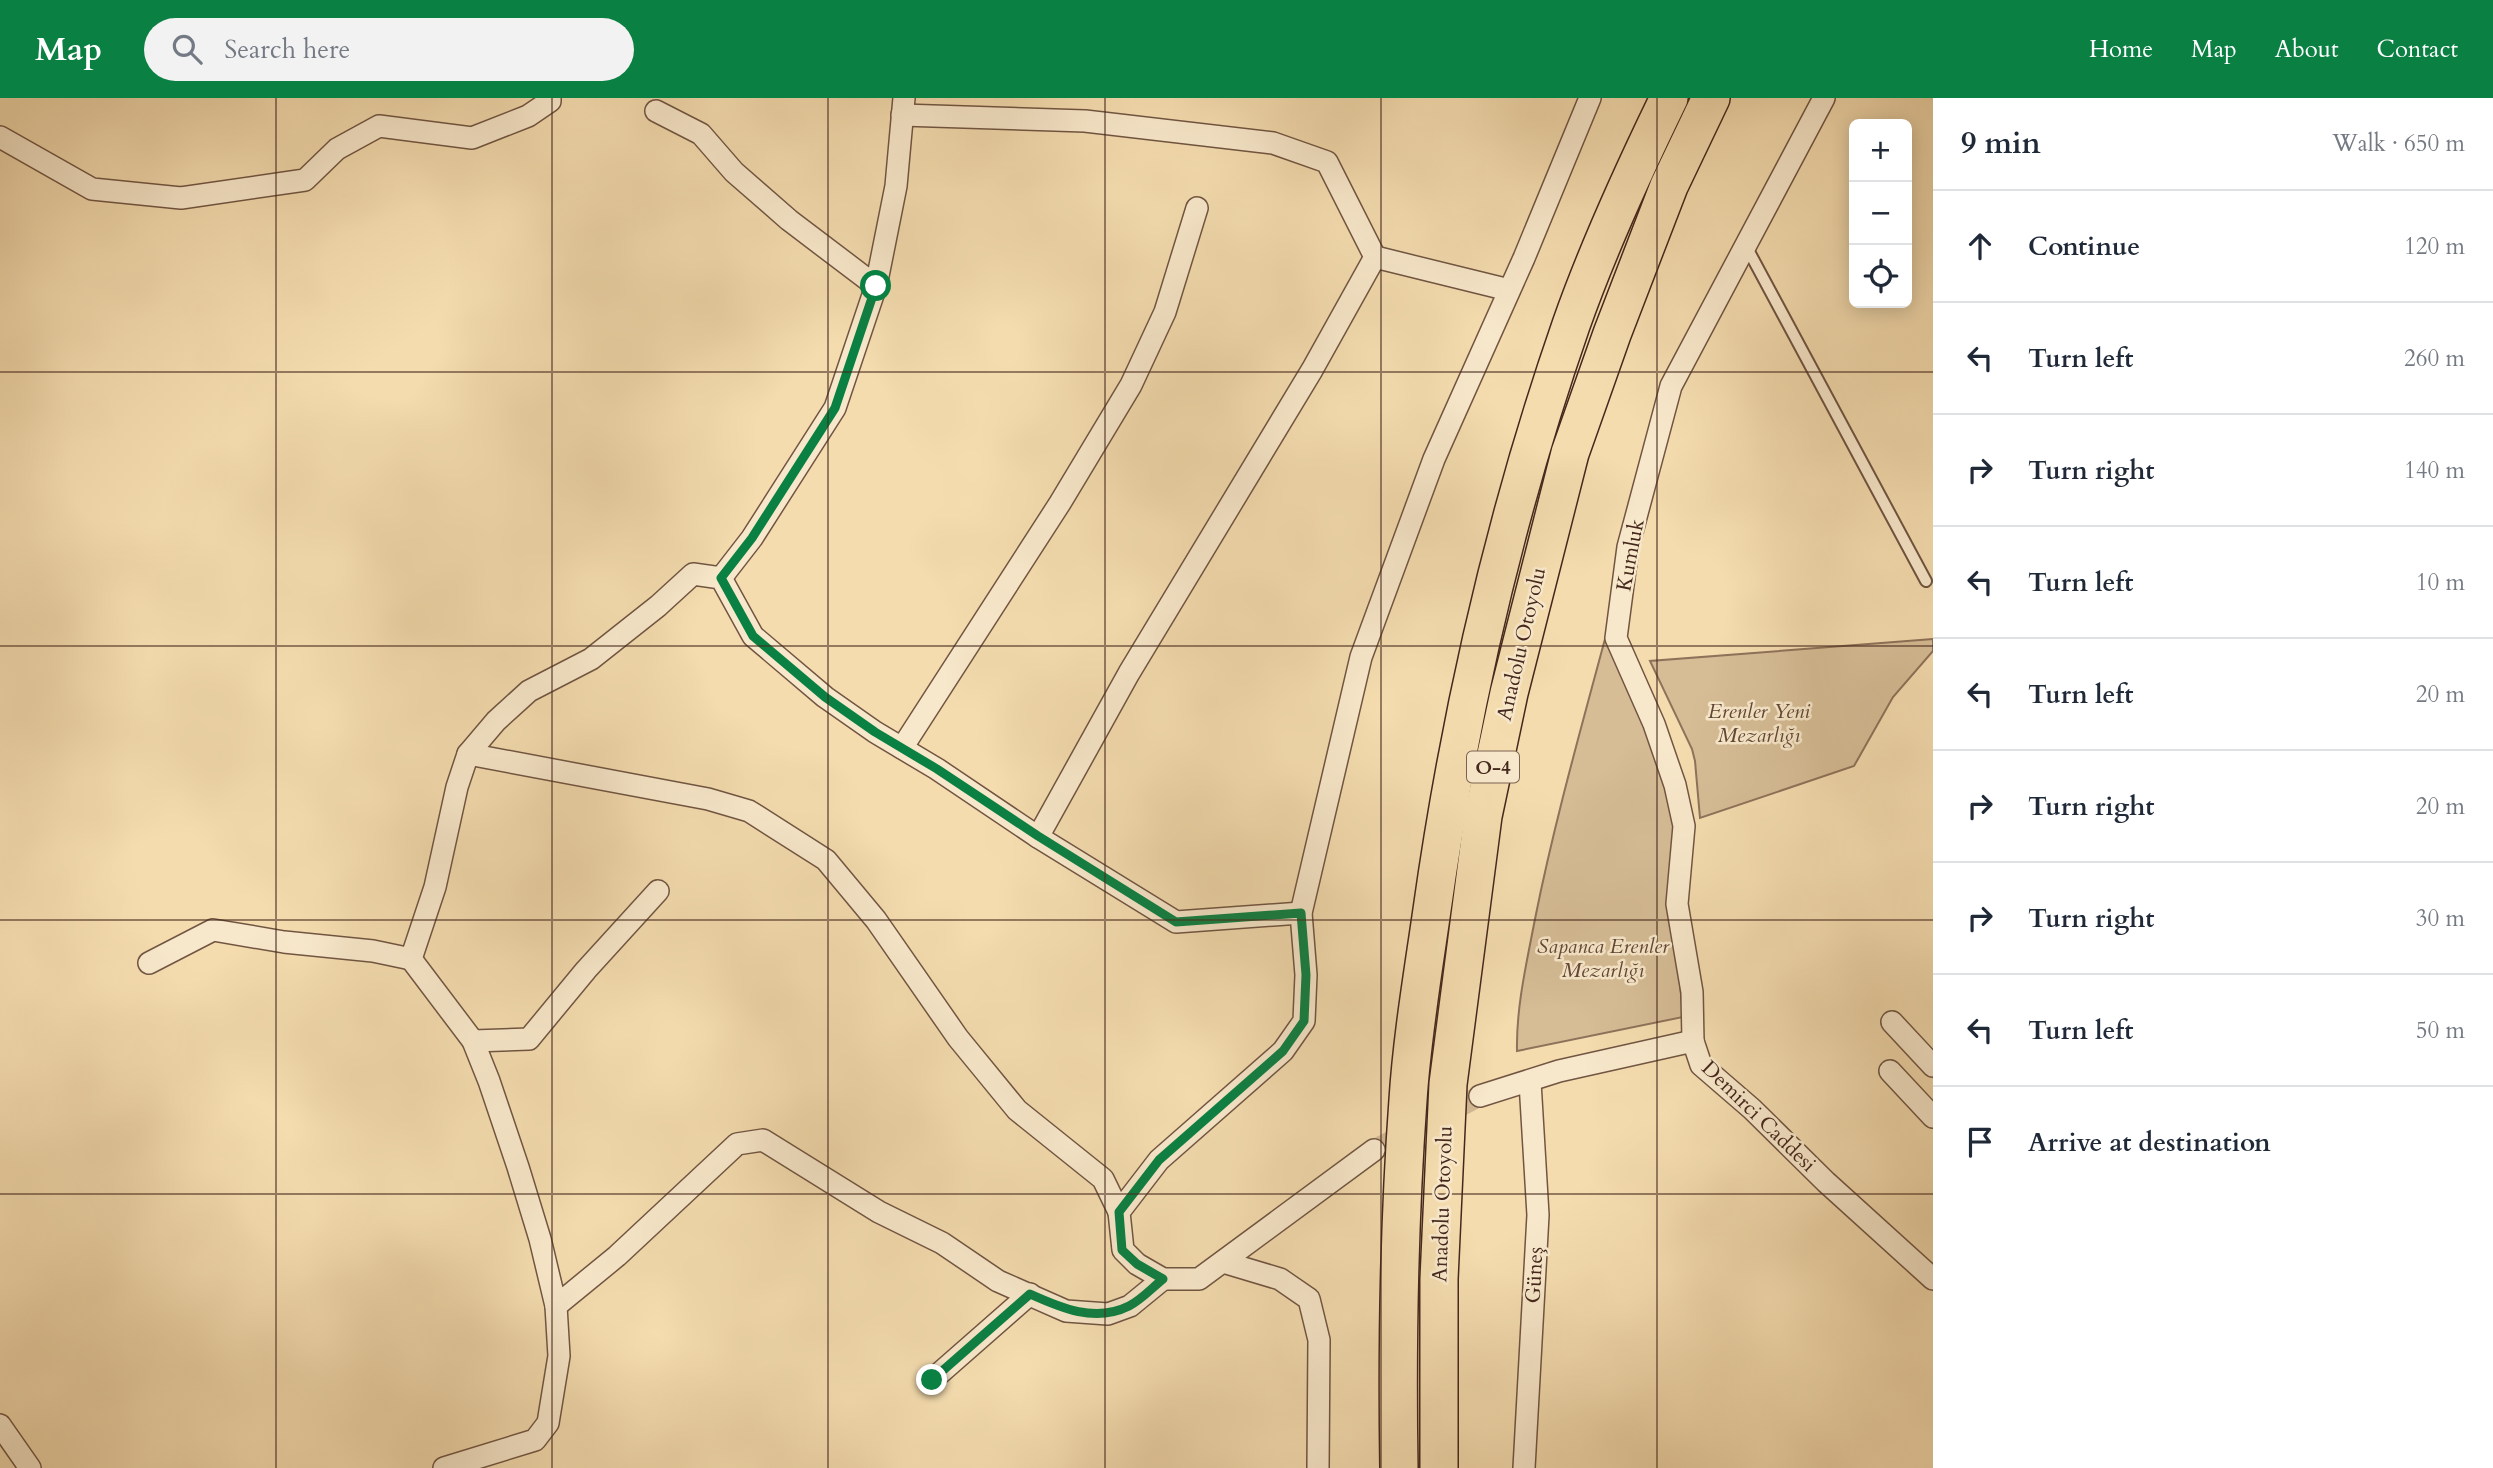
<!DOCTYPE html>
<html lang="en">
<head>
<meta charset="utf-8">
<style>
	:root { --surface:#fff; --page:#f2f2f3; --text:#1f2937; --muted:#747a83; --line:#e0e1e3; --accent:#0b8043 }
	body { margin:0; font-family:Cardo,serif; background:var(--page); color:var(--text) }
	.controls { position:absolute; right:21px; top:21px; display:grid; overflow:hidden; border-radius:10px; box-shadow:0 4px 18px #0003 }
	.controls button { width:63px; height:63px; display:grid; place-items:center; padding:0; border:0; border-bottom:2px solid var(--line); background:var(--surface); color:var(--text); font:35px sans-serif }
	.stop { position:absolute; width:21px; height:21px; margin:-16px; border:5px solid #0b8043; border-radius:50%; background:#fff }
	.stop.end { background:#0b8043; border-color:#fff; box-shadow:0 2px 7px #0008 }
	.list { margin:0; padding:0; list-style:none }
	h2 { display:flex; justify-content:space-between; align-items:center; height:91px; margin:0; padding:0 28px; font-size:30px }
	h2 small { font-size:23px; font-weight:400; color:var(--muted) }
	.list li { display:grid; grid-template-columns:46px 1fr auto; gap:21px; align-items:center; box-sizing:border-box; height:112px; padding:0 28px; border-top:2px solid var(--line) }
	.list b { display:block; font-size:26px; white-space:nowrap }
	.list em { font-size:23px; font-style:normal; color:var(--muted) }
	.icon { flex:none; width:38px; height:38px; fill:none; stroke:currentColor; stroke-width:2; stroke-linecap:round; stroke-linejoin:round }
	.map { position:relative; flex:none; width:1933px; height:1370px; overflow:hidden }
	header { display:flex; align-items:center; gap:42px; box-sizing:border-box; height:98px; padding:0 35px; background:var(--accent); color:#fff }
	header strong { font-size:33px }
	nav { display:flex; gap:38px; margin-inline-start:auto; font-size:24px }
	.search { width:490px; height:63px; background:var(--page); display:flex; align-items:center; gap:18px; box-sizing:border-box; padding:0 24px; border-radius:38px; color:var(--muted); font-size:26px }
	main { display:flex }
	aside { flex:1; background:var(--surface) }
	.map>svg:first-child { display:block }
	.green { fill:#d6bd96; stroke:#8e725a; stroke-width:2 }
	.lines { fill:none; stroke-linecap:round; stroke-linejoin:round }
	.street-tunnel { stroke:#d1b892; stroke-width:21; stroke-dasharray:21 10; stroke-linecap:butt }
	.lane-casing { stroke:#715542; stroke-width:14 }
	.street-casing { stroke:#715542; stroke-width:24 }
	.highway-casing { stroke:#45281d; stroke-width:40 }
	.lane { stroke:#f8e8cb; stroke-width:10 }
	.street { stroke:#f8e8cb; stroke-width:21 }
	.highway { stroke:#f4dcaf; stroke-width:37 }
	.route { stroke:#0b8043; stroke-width:9 }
	.grid { fill:none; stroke:#45281d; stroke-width:2; stroke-opacity:0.55 }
	.labels { text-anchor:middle; stroke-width:5; stroke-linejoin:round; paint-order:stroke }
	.shield { fill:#f8e8cb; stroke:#7b6251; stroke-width:2 }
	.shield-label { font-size:19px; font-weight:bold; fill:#45281d }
	.street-label { font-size:21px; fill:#45281d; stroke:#f8e8cb }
	.park-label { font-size:21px; font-style:italic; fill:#624635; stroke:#f8e8cb }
</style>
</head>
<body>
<header>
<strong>Map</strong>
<div class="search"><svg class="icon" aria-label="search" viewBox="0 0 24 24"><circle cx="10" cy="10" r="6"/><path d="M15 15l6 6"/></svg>Search here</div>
<nav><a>Home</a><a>Map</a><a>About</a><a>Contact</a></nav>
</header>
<main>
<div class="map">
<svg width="1933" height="1370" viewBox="0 0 1933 1370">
	<rect width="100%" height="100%" fill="#f4dcaf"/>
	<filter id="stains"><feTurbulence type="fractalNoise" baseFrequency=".00286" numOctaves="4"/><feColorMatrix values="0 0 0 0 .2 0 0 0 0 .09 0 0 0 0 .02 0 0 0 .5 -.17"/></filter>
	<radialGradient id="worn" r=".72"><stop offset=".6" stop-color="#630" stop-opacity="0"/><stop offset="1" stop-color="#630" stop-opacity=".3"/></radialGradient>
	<g class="green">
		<path d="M 1605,541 L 1650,631 L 1677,730 L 1674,819 L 1683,919 L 1517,953 C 1516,909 1527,863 1535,821 C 1554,726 1580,634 1605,541 Z"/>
		<polygon points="1933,541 1933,553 1893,599 1854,668 1700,720 1695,663 1692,651 1650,563"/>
	</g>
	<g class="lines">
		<polyline class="street-tunnel" points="1374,1052 1480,998"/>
		<g class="lane-casing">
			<polyline id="lane" points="1746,148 1926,483"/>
		</g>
		<g class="street-casing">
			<g id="street">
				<polyline points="656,13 701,36 734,74 789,122 876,188"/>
				<polyline points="902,17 1085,23 1273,45 1327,64 1375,159"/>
				<polyline points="0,39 92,91 181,100 305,82 337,51 379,28 472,40 528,18 550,3 550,0"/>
				<polyline points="721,480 752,440 835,310 876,188 896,88 904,0"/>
				<polyline points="902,650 1060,405 1131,287 1165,214 1197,110"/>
				<polyline points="468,656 708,701 749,713 826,762 876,822 958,940 1017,1012 1103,1081 1119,1114"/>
				<polyline points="1038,739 1129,575 1312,272 1375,159 1509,192"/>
				<polyline points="411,861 473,943 489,983 518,1069 540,1141 556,1208 617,1158 737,1046 763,1042 879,1114 942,1145 998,1183 1066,1213 1108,1216 1130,1208 1163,1181"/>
				<polyline points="149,865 213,832 284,844 373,853 411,861 435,789 457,689 468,656 496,623 529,593 591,561 658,508 693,476 721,480 753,538 825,599 875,634 937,671 1038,739 1176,824 1301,815"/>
				<polyline points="1892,924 1933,968"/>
				<polyline points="473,943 529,941 586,872 658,793"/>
				<polyline points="1693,943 1692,894 1677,806 1684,728 1675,687 1654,626 1616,540 1628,449 1671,288 1824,0"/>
				<polyline points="1890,973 1933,1019"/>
				<polyline points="1480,998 1559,973 1693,943 1701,967 1752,1011 1826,1084 1933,1181"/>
				<polyline points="1374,1052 1199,1181 1163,1181 1137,1166 1123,1152 1119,1114 1159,1062 1283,953 1304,923 1306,877 1301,815 1361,559 1434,361 1524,160 1590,0"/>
				<polyline points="1223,1164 1280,1181 1309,1201 1319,1242 1318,1370"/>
				<polyline points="932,1282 1030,1196"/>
				<polyline points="0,1327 30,1370"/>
				<polyline points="444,1370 535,1342 548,1325 559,1258 556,1208"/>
				<polyline points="1524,1370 1538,1117 1530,984"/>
			</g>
		</g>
		<g class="highway-casing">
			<g id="highway">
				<path d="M 1399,1370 C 1397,1247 1399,1125 1408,1002 C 1412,939 1423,875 1432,812 C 1460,614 1505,417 1571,227 C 1598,150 1633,74 1669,0"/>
				<polyline points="1439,1370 1439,1181 1448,986 1483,718 1509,595 1570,355 1612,236 1669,88 1711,0"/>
			</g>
		</g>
		<use href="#lane" class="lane"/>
		<use href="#street" class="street"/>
		<use href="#highway" class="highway"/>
	</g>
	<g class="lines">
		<path class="route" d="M 876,188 L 835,310 L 752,440 L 721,480 L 753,538 L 825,599 L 875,634 L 937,671 L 1038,738 L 1176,824 L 1301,815 L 1306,877 L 1304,923 L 1283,953 L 1159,1062 L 1119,1114 L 1122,1152 L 1137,1166 L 1163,1181 C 1152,1190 1141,1202 1129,1208 C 1095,1225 1061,1210 1030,1196 L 932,1282"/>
	</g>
	<path class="grid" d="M 276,0 L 276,1370M 552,0 L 552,1370M 828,0 L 828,1370M 1105,0 L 1105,1370M 1381,0 L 1381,1370M 1657,0 L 1657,1370M 0,274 L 1933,274M 0,548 L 1933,548M 0,822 L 1933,822M 0,1096 L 1933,1096"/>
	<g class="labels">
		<rect class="shield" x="1467" y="653.5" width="52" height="31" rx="5"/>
		<g class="shield-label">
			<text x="1493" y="676">O-4</text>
		</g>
		<g class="street-label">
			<text transform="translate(1630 457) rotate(-79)" y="7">Kumluk</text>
			<text transform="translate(1521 546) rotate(-77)" y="7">Anadolu Otoyolu</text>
			<text transform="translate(1759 1018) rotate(44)" y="7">Demirci Caddesi</text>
			<text transform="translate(1442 1106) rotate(-88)" y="7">Anadolu Otoyolu</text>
			<text transform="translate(1534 1177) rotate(-87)" y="7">Güneş</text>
		</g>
		<g class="park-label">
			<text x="1759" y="620">Erenler Yeni<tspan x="1759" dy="24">Mezarlığı</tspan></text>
			<text x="1603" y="855">Sapanca Erenler<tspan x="1603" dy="24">Mezarlığı</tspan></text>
		</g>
	</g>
	<rect width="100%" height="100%" filter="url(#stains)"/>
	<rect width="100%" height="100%" fill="url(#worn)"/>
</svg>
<div class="controls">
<button>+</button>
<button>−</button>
<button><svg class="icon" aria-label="locate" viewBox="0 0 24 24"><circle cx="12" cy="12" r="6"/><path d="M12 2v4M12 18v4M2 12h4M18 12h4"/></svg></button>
</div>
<div class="stop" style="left:876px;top:188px"></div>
<div class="stop end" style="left:932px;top:1282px"></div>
</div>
<aside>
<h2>9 min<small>Walk · 650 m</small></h2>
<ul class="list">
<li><svg class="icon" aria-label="ahead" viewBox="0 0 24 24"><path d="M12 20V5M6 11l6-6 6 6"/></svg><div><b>Continue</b></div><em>120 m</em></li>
<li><svg class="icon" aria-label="left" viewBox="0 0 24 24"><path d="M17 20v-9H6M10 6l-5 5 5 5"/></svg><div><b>Turn left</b></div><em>260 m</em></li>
<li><svg class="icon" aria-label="right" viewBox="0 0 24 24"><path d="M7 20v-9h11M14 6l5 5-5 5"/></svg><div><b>Turn right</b></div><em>140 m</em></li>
<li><svg class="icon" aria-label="left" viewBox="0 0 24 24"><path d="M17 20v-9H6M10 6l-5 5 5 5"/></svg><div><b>Turn left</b></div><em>10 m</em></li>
<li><svg class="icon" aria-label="left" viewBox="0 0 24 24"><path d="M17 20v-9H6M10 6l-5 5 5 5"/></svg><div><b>Turn left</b></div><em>20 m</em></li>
<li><svg class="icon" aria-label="right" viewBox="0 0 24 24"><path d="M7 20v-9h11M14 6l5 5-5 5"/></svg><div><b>Turn right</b></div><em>20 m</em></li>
<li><svg class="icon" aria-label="right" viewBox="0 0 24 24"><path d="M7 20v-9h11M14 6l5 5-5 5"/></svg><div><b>Turn right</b></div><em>30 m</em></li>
<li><svg class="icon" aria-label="left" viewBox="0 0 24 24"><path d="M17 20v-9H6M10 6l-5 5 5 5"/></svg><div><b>Turn left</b></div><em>50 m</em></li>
<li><svg class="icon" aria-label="arrive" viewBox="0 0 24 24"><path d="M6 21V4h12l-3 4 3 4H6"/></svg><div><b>Arrive at destination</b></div></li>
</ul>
</aside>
</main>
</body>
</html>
